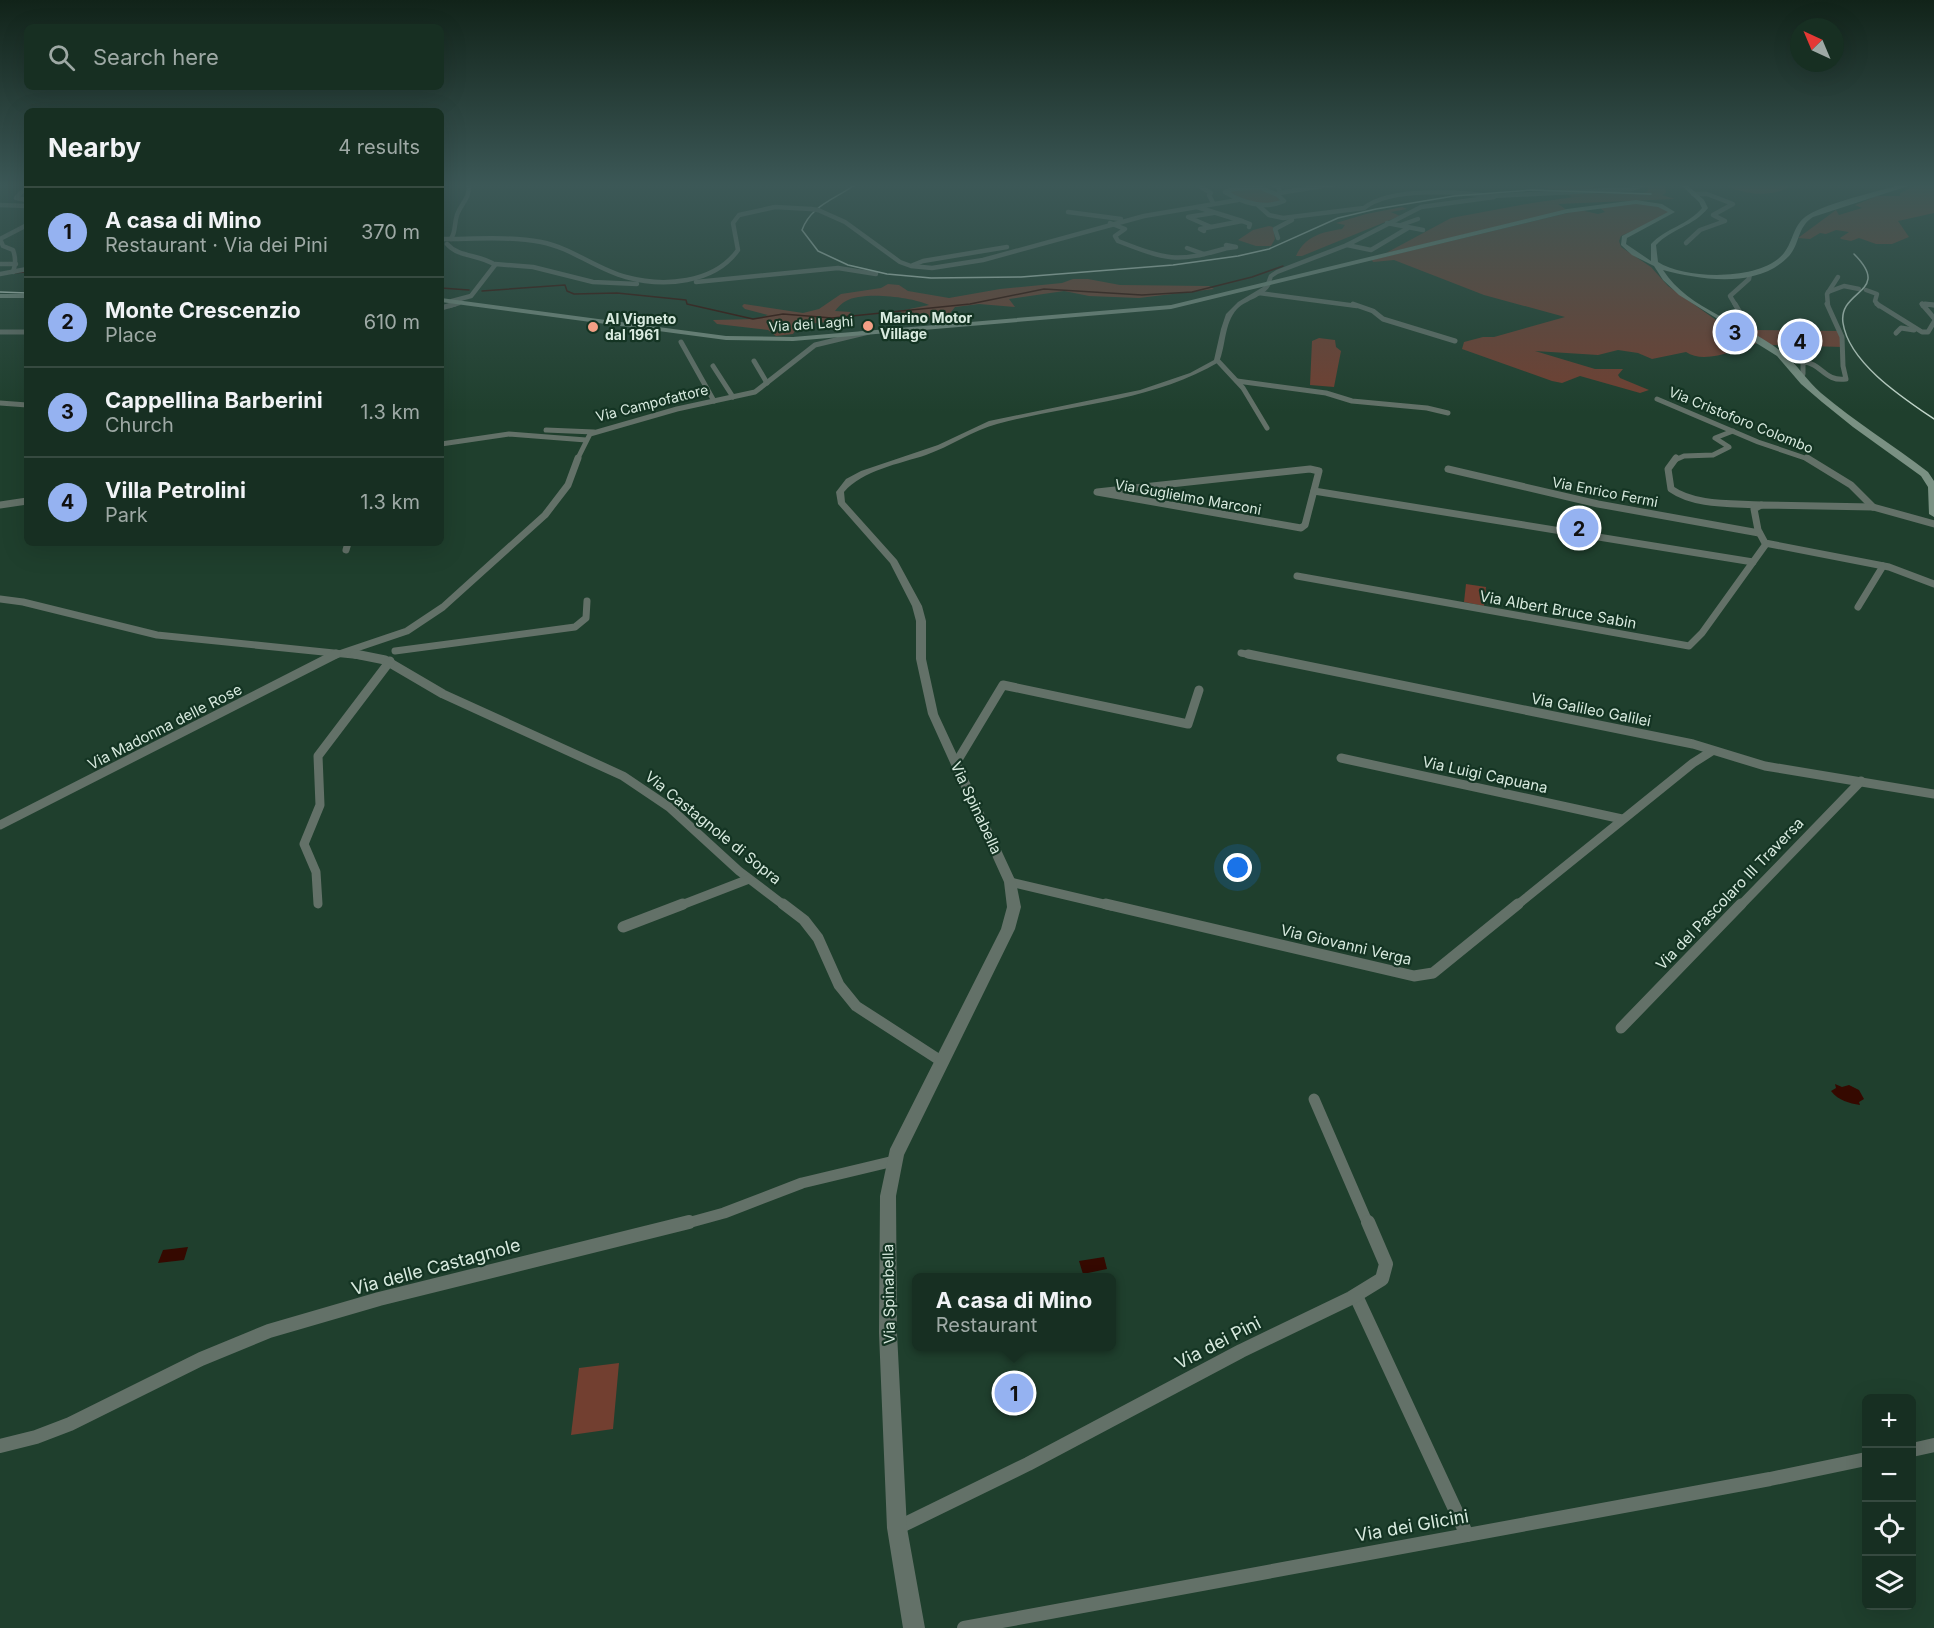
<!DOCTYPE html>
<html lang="en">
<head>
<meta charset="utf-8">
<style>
	:root { --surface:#172f22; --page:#20372a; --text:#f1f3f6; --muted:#9ea9a5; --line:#364a40; --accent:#95b2f1 }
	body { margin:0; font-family:Inter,sans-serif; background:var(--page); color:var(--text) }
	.controls { position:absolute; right:18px; bottom:18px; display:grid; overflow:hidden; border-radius:9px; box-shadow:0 6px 24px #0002 }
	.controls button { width:54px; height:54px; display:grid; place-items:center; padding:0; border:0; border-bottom:2px solid var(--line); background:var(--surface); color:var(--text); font:30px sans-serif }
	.compass { position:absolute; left:1790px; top:18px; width:54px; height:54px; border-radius:50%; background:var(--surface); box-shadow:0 6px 24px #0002; rotate:316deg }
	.you { position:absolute; left:1238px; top:868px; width:21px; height:21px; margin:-15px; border:4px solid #fff; border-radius:50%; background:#1a73e8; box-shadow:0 0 0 9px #1a73e833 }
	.badge { display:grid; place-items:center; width:39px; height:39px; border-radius:50%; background:var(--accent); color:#111; font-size:20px; font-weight:700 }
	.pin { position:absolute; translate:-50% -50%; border:3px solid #fff; box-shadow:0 2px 6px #0006 }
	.popup { position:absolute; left:912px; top:1273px; width:204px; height:78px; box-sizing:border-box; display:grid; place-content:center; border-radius:9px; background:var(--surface); filter:drop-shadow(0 2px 4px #0005); font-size:20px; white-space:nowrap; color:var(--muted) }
	.popup b { font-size:22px; color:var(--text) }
	.popup::after { content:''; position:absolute; left:50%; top:100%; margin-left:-12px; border:12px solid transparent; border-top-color:var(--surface) }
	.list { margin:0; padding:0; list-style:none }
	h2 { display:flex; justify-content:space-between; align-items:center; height:78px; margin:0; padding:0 24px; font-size:26px }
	h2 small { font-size:20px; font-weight:400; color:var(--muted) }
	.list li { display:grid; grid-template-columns:39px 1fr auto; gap:18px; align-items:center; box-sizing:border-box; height:90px; padding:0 24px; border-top:2px solid var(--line) }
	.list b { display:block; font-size:22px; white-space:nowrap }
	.list p { margin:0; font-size:20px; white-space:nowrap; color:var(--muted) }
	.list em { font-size:20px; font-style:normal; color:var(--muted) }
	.icon { flex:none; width:33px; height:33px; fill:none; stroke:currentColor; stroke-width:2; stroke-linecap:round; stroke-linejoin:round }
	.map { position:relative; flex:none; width:1934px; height:1628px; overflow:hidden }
	.search { position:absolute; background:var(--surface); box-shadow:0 6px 24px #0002; left:24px; top:24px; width:420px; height:66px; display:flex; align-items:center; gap:15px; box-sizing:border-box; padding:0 21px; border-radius:9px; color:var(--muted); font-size:22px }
	.panel { position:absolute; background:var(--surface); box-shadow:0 6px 24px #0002; left:24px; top:108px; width:420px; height:438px; border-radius:9px }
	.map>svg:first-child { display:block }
	.green { fill:#723f30 }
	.water { fill:#350900 }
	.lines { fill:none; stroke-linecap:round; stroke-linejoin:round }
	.stream { stroke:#350900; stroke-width:1.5 }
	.minor-far5 { stroke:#637168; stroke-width:4.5 }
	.minor-far4 { stroke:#637168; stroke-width:5 }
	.minor-far3 { stroke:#637168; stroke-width:7 }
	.minor-far2 { stroke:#637168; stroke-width:9 }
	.minor-far1 { stroke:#637168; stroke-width:11 }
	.minor { stroke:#637168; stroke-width:14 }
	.tertiary { fill:#637168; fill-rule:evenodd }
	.secondary { fill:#7a9183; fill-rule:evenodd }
	.rail { stroke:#c3d7cb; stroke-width:1.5 }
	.minor-bridge { stroke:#637168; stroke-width:4.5 }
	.poi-dot { fill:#f39f85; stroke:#143423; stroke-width:2 }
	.labels { text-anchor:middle; stroke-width:4.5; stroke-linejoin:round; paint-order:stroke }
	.far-poi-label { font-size:14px; font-weight:bold; fill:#d8eadf; stroke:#143423; text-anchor:start }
	.far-street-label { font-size:14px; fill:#d8eadf; stroke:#143423 }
	.street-label { font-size:15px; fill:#d8eadf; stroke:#143423 }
	.near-street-label { font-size:18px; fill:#d8eadf; stroke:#143423 }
</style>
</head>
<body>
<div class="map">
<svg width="1934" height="1628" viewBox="0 0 1934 1628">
	<rect width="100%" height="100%" fill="#1f3f2d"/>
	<g class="green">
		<path d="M 1534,184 L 1634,184 C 1609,186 1557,196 1534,184 Z"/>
		<polygon points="1642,184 1668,184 1665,185 1666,193 1662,195 1675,199 1558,204 1567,210 1386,253 1451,218 1532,203 1581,196 1572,197 1566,193 1641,194 1648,191 1648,188"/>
		<path d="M 1723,184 L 1793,184 C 1775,199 1743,195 1723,184 Z"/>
		<polygon points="1919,184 1934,184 1934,213 1898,221 1909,237 1892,244 1876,244 1859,238 1851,241 1841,239 1840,238 1849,232 1836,230 1826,234 1820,233 1810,239 1798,238 1836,210 1839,215 1862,208 1855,205 1877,196 1900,196 1900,193"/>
		<path d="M 1260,188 L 1276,195 L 1280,201 C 1264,208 1241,203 1228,191 Z"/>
		<path d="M 1644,203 L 1669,210 L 1668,215 L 1621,236 L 1619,241 L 1621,247 L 1651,267 L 1668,286 L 1723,325 L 1758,343 C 1737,349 1705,365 1686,352 L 1652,359 L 1638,353 L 1618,350 L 1598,355 L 1535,351 L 1595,369 L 1623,369 L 1618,375 L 1620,378 L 1649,390 L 1640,393 L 1580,376 L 1562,383 L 1552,381 L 1462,349 L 1464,342 L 1483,337 L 1494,337 L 1565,317 L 1484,295 L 1394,260 L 1373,262 L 1372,260 L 1580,210 L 1598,214 L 1605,212 L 1599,207 Z"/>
		<path d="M 1402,207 L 1407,209 L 1391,212 L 1400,216 L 1302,256 L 1296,256 C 1305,236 1322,232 1342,229 L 1345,225 L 1336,223 L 1366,214 Z"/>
		<polygon points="1269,226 1273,227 1275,239 1271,246 1256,246 1238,240 1253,230"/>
		<path d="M 1073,279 L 1088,279 L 1120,285 L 1209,286 L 1214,289 L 1139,298 L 1089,296 L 1064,291 L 1009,299 L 1015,307 L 979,304 L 955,307 L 947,317 L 940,319 L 904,315 L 900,311 L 929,305 C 912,297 863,291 846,301 C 842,303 838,307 835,311 L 851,312 C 837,330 804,315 793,334 L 776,336 L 768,330 L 717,324 L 713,320 L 757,319 L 768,315 L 745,309 L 742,306 L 744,304 L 803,313 L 819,309 L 841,294 L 881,288 L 888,284 L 899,285 L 908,291 L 949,298 L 1000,289 L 1062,283 Z"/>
		<polygon points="1751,330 1840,331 1843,347 1767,345 1752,337"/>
		<polygon points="1319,338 1335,340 1336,347 1341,351 1334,387 1310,385 1312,341"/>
		<polygon points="1466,584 1486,587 1484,606 1464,602"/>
		<polygon points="619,1363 613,1429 571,1435 579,1368"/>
	</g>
	<g class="water">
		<path d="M 1835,1084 L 1842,1087 L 1849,1085 L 1859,1090 L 1864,1099 L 1859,1102 L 1860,1105 C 1849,1103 1839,1101 1831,1091 L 1836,1088 Z"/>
		<polygon points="188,1247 184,1260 158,1263 163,1250"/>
		<polygon points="1104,1257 1107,1269 1083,1274 1079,1261"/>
	</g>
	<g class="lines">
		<g class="stream">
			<polyline points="1594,187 1622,184"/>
			<polyline points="11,273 27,272"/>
			<polyline points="441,288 469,290"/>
			<polyline points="482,291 565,285 567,291 574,294 617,293 686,300 687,304 753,319 783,314 832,318 970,304 1044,289 1142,295 1192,292 1252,277 1283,266"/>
		</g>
		<g class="minor-far5">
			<polyline points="1272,184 1279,188 1279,191"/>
			<polyline points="27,186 16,198 27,200"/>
			<polyline points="1201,187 1211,193 1209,195 1213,203"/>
			<path d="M 1259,187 L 1278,195 L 1284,201 C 1263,210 1243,203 1225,192 L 1233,189 Z"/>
			<polyline points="1279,193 1335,184"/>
			<polyline points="1493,196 1631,189 1646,184"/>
			<polyline points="0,205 27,206"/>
			<path d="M 1258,205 L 1269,215 L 1283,218 L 1364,208 C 1390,187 1462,191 1494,197 L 1421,207 L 1347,245 L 1277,272 L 1271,276 L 1268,284"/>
			<polyline points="1197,207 1242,221 1211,227 1188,217 1213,213"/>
			<polyline points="818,210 845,222 900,262 911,266 932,268 983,260 1144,216 1238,200"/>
			<polyline points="1068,212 1121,219"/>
			<polyline points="1242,221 1250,224 1249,227"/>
			<path d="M 1110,223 L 1125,229 L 1115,236 L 1118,241 C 1167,260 1176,263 1227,248"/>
			<polyline points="1387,223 1423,230"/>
			<polyline points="1401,225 1418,219"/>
			<polyline points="1204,231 1200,229 1211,227"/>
			<polyline points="1278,238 1275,229 1292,220"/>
			<path d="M 441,239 C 474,239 509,236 541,242 C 572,248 596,269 626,277 C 663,287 714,284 738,250 L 733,223 L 739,215 L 775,207 L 811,209"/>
			<path d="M 451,239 C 456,231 454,224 457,215 C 461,203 470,199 469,184"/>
			<polyline points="1686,243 1700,230 1725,221 1713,215 1733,204 1707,194 1693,194"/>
			<path d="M 447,244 C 459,258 480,254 495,265 L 471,296 L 452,301"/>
			<polygon points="1226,245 1236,247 1228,248"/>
			<polyline points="1347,245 1371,250 1408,228"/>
			<polyline points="1187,248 1204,254"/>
			<polyline points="0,264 16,264"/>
			<polyline points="495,264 533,267 593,282 637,284"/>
			<polyline points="913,265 923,261 1007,247"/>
			<path d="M 13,272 C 16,264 16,258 13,250 L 3,246 L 0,239 L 27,225"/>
			<polyline points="0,274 27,269"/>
			<polyline points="696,282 838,268 876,274"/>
			<polyline points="1866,290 1877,294 1875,301 1879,306"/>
			<polyline points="1828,292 1844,286 1859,289"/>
			<polyline points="1259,293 1357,306"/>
			<polyline points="449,306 459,303"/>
			<polyline points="1736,306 1730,296 1749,279 1750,274"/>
			<polyline points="1828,306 1827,294 1838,277"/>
			<polyline points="1923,306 1922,304 1934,305"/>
		</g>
		<g class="minor-far4">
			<polyline points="1353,304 1373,311 1383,319 1455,341"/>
			<polyline points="1735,304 1752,333 1752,337"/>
			<polyline points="1877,304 1922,332 1928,332 1934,322"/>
			<polyline points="1922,304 1934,318"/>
			<polyline points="1925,304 1934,305"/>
			<polyline points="441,308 455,304"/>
			<polyline points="0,332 27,332"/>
			<polyline points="1896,333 1901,328 1914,330"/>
			<polyline points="681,342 714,401"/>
			<polyline points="1217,360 1243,388 1267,428"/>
			<polyline points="754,361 767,383"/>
			<polyline points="713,366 733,397"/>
			<path d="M 1798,375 L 1803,374 L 1803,362 C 1822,363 1824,382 1846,379 L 1843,366 L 1842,337 L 1827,304"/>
			<polyline points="1237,381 1326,393 1352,401 1427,408 1448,413"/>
			<polyline points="1657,399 1758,442 1811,460"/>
			<polyline points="0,403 27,405"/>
			<polyline points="546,430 594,432"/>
			<polyline points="441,444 509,434 586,440"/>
			<polyline points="577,460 590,434 677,409 755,392 815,345 869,332"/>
			<polyline points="1675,460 1684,456 1713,455 1729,447 1715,438 1733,431"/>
		</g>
		<g class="minor-far3">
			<path d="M 1676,458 L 1668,469 L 1671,489 C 1695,506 1733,503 1761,505"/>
			<polyline points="1807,458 1851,485 1873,507"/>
			<polygon points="1310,469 1319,471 1305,525 1301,528 1097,492"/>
			<polyline points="1448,469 1598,504 1759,533"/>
			<polyline points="1314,491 1753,562"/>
			<polyline points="0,505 27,501"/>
			<polyline points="1934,524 1873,507 1761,505 1754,509 1758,530 1765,543 1889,567 1934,584"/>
			<polyline points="346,550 348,543"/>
			<polyline points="1297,576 1689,646 1702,633 1766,544"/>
			<polyline points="0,599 23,602 157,635 363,656"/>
			<polyline points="1858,607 1883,566"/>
			<polyline points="395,651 575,627 586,618 587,601"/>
			<polyline points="1241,653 1256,656"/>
			<polyline points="333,656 407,631 443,607 545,515 568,485 578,458"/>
		</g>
		<g class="minor-far2">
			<polyline points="355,654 385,660 443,694 623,776 669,807 739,871 785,906"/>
			<polyline points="1248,654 1693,744 1765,766 1934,794"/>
			<polyline points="1341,758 1622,819"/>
			<polyline points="956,763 1003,685 1188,724 1199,690"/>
			<polyline points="0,825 336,654"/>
			<polyline points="1010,882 1112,906"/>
			<polyline points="318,904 316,872 304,844 320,805 318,756 390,661"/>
			<polyline points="679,906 749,879"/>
			<polyline points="1516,906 1693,763 1712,751"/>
			<polyline points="1740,906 1861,781"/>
		</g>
		<g class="minor-far1">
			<polyline points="783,904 804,920 818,938 839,985 856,1006 941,1061"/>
			<polyline points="1106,904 1414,976 1433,973 1518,904"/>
			<polyline points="623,927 683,904"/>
			<polyline points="1621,1028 1741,904"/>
			<polyline points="1314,1099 1368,1224"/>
			<polyline points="684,1224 724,1213 802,1183 894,1161"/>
		</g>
		<g class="minor">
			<polyline points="1356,1296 1467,1535"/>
			<polyline points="0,1446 36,1437 70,1424 201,1359 269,1331 379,1299 689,1222"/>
			<polyline points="1912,1450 1934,1445"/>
			<polyline points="897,1528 1028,1464 1241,1351 1351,1298 1382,1279 1386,1264 1368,1222"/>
			<polyline points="964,1628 1770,1479 1866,1459"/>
		</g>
		<path class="tertiary" d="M 1266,283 L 1271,284 C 1265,297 1247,299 1237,309 C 1224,323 1226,346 1219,362 C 1151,402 1072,404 997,424 C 974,430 949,447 926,455 C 899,464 863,470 844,492 L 845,502 L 897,560 L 922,606 L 926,621 L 926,659 L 938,714 L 1016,882 L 1021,907 L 1015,929 L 904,1155 L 896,1196 L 897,1333 L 907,1528 L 925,1628 L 903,1628 L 887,1528 L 879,1333 L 880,1196 L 890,1149 L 1001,929 L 1007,907 L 1004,882 L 928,714 L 916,659 L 916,621 L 912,606 L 890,563 L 838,504 L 836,492 L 846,479 L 861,471 L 938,445 L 989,421 L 1140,390 L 1190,373 L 1214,360 L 1221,329 L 1226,314 L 1238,302 L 1263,287 Z"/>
		<g class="secondary">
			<path d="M 1680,184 L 1686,184 L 1704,200 L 1708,208 C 1694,226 1671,229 1656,245 L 1658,262 C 1686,280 1762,281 1784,253 C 1794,240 1793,224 1808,215 C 1830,202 1875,192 1900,185 L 1914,184 L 1813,217 C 1797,227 1800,244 1789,256 C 1758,289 1701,280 1663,270 C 1690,312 1746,322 1783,353 C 1797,364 1807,381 1821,393 C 1855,422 1893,445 1928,472 L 1934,481 L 1934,517 L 1929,514 L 1928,487 L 1921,476 L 1853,427 L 1822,402 L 1801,384 L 1777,356 L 1679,295 L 1663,280 L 1654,266 L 1632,255 L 1621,245 L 1622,236 L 1668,212 L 1658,207 L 1636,204 L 1567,213 L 1171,309 L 793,341 L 726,340 L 441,302 L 441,298 L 726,336 L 793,337 L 1171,305 L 1567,209 L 1636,200 L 1662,204 L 1675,212 L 1627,238 L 1626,244 L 1651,261 L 1651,244 C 1666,228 1688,225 1702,208 L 1699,202 Z"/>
			<rect x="0" y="294" width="27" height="4"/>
		</g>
		<g class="rail">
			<polyline points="441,184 443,190 441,197"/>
			<path d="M 856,184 C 836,199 811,205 802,230 L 818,251 L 848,265 L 887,274 L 931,278 L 1021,277 L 1173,265 L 1238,256 L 1269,249 L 1338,218 L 1376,209 L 1454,196 L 1532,190 L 1651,194"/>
			<path d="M 1854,254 C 1893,293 1838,289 1843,323 C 1849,363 1903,398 1934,419"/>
			<polyline points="0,292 27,293"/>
		</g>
		<polyline class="minor-bridge" points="811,209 818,210"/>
	</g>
	<linearGradient id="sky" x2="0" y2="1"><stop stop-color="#112319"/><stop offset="0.45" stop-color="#3c5857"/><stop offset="1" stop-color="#3c5857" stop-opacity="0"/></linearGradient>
	<rect width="1934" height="412" fill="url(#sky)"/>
	<g class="poi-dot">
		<circle cx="868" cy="326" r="6"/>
		<circle cx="593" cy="327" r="6"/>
	</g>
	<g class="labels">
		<g class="far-poi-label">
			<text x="880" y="323">Marino Motor<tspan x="880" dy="16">Village</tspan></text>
			<text x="605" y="324">Al Vigneto<tspan x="605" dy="16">dal 1961</tspan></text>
		</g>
		<g class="far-street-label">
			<text transform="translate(811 324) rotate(-4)" y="5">Via dei Laghi</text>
			<text transform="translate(652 403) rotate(-14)" y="5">Via Campofattore</text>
			<text transform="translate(1741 420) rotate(22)" y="5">Via Cristoforo Colombo</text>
			<text transform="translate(1605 492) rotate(11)" y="5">Via Enrico Fermi</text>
			<text transform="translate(1188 497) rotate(10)" y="5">Via Guglielmo Marconi</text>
		</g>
		<g class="street-label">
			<text transform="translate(1558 610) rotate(10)" y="5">Via Albert Bruce Sabin</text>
			<text transform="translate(1591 710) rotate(11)" y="5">Via Galileo Galilei</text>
			<text transform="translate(165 727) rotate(-27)" y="5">Via Madonna delle Rose</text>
			<text transform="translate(1485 775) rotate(12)" y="5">Via Luigi Capuana</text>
			<text transform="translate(976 808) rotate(65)" y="5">Via Spinabella</text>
			<text transform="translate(713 828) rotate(39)" y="5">Via Castagnole di Sopra</text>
			<text transform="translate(1730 894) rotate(-46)" y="5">Via del Pascolaro III Traversa</text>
			<text transform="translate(1346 945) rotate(13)" y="5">Via Giovanni Verga</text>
			<text transform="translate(889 1294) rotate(-91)" y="5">Via Spinabella</text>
		</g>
		<g class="near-street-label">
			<text transform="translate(436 1267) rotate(-15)" y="6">Via delle Castagnole</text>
			<text transform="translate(1218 1343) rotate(-27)" y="6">Via dei Pini</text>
			<text transform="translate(1412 1526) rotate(-10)" y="6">Via dei Glicini</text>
		</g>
	</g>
</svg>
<div class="controls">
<button>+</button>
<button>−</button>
<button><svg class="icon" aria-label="locate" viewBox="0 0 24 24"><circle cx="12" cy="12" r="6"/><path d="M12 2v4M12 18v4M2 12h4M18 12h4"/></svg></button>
<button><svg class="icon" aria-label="layers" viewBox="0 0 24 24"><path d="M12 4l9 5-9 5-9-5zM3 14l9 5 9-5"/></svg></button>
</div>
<svg class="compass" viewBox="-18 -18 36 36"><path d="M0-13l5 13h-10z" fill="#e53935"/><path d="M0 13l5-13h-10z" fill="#9ea9a5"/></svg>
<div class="you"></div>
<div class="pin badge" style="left:1014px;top:1393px">1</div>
<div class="popup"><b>A casa di Mino</b>Restaurant</div>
<div class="pin badge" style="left:1579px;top:528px">2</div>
<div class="pin badge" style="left:1735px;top:332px">3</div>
<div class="pin badge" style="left:1800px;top:341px">4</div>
<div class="search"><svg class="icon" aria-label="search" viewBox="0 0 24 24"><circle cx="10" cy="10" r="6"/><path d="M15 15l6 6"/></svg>Search here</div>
<section class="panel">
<h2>Nearby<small>4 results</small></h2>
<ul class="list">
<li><span class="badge">1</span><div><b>A casa di Mino</b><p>Restaurant · Via dei Pini</p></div><em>370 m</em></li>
<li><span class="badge">2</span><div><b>Monte Crescenzio</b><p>Place</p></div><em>610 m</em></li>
<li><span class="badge">3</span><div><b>Cappellina Barberini</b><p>Church</p></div><em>1.3 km</em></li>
<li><span class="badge">4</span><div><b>Villa Petrolini</b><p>Park</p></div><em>1.3 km</em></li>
</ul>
</section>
</div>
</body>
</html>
